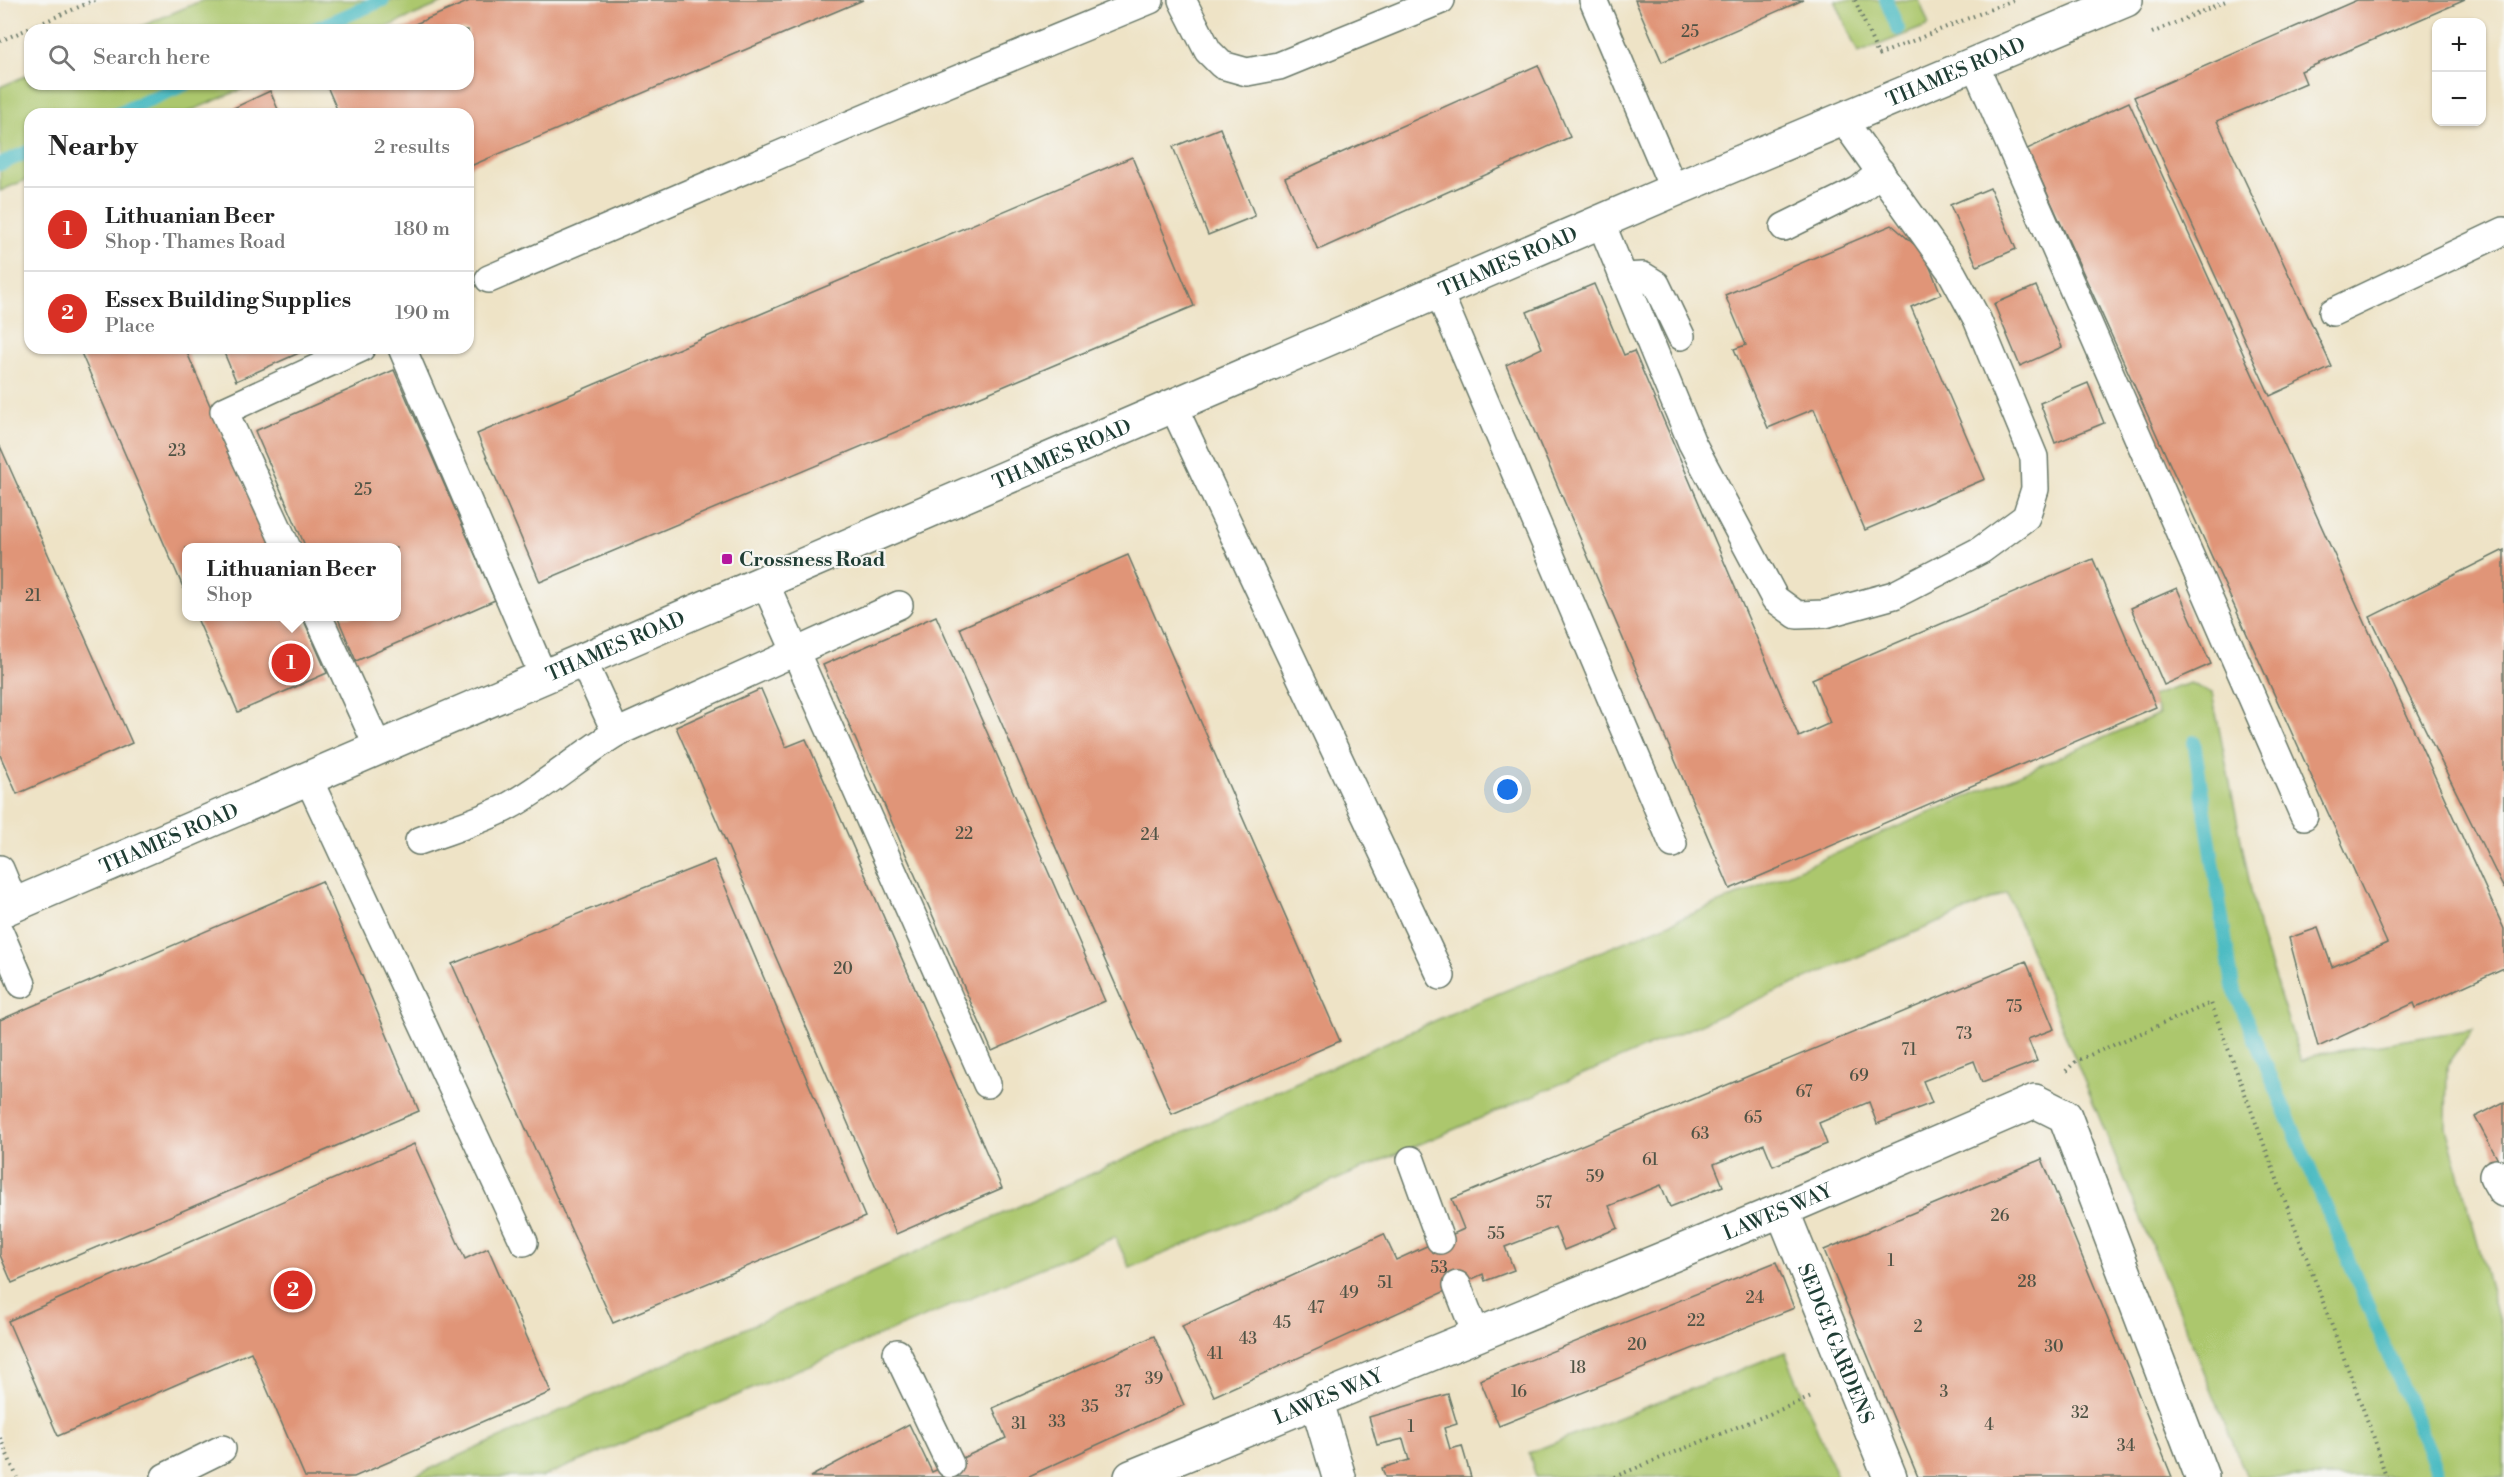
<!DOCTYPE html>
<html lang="en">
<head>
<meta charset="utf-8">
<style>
	:root { --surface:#fff; --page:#f6f6f6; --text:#222; --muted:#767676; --line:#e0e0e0; --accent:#d93025 }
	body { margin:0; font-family:"Libre Bodoni",serif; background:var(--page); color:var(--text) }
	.controls { position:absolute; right:18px; top:18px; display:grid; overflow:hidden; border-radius:12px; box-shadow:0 2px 4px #0004 }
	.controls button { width:54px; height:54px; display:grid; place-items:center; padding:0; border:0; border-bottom:2px solid var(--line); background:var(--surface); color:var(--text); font:30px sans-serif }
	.you { position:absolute; left:1508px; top:790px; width:21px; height:21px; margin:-15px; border:4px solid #fff; border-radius:50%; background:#1a73e8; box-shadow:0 0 0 9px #1a73e833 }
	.badge { display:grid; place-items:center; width:39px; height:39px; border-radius:50%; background:var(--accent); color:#fff; font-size:20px; font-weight:700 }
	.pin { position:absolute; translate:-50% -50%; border:3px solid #fff; box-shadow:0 2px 6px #0006 }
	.popup { position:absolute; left:182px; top:543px; width:219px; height:78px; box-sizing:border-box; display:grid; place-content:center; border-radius:12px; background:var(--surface); filter:drop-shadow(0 2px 4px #0005); font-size:20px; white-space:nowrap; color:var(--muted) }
	.popup b { font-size:22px; color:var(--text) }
	.popup::after { content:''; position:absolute; left:50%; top:100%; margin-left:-12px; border:12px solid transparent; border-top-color:var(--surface) }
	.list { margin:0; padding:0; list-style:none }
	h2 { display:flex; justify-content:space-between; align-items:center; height:78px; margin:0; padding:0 24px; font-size:26px }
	h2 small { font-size:20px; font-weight:400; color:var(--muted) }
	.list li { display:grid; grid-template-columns:39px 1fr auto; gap:18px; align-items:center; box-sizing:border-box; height:84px; padding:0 24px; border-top:2px solid var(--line) }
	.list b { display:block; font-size:22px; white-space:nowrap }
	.list p { margin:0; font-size:20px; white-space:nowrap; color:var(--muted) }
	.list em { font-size:20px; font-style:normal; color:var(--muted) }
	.icon { flex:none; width:33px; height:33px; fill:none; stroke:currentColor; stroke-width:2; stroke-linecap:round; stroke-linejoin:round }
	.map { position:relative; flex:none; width:2504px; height:1477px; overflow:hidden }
	.search { position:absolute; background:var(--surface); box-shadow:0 2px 4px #0004; left:24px; top:24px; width:450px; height:66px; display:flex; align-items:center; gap:15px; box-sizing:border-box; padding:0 21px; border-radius:18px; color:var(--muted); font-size:22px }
	.panel { position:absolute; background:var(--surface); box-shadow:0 2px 4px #0004; left:24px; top:108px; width:450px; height:246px; border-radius:18px }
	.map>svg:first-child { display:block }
	.green { fill:#acc76d; stroke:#668250; stroke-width:1.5 }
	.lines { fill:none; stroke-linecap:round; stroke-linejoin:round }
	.stream { stroke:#4dbcc3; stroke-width:14 }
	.building { fill:#e09578 }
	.lane-casing { stroke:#677767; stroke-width:30 }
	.street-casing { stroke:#677767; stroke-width:36 }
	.path { stroke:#677767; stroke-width:4; stroke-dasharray:1.5 4.5; stroke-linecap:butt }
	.lane { stroke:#fff; stroke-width:27 }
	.street { stroke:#fff; stroke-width:33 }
	.poi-dot { fill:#b5179e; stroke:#f6f6f2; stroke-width:2 }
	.labels { text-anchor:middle; stroke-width:4.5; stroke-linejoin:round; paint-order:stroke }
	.number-label { font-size:16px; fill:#4f5345 }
	.street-label { font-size:20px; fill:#1f3d34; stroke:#f6f6f2 }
	.poi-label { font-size:20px; font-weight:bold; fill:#1f3d34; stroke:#f6f6f2; text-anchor:start }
</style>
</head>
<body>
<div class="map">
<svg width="2504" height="1477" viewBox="0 0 2504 1477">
	<rect width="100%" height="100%" fill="#f6f6f2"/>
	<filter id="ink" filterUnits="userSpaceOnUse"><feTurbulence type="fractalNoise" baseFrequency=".0167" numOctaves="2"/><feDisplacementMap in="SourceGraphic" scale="12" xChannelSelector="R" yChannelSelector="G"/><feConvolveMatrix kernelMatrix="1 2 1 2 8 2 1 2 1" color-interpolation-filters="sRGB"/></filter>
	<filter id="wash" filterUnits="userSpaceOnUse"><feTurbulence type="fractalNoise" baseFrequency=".008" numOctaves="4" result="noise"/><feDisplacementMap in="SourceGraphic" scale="24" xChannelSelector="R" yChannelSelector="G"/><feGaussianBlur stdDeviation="1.35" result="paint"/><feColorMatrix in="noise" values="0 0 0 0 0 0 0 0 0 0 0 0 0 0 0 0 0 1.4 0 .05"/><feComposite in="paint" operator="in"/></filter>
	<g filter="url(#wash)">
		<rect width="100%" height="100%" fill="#eee3c6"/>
		<g class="green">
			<polygon points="203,0 449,0 380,30 133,30"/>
			<polygon points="1835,0 1919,0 1929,25 1858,53"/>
			<polygon points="30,74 30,84 254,84 183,114 30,114 30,178 0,191 0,87"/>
			<polygon points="2190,683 2212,693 2259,930 2301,1061 2319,1054 2473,1029 2447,1066 2446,1127 2504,1339 2504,1477 2247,1477 2007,893 1130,1268 1115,1237 542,1477 412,1477 1468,1006 1736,896 2159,714 2151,696"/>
			<polygon points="1785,1352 1837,1477 1536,1477 1529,1453"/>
		</g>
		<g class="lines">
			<g class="stream">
				<polyline points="1886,0 1898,29"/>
				<polyline points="313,30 383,0"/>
				<polyline points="116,114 186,84"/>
				<polyline points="0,164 30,151"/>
				<polyline points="2194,742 2233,987 2440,1477"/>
			</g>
		</g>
		<g id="blocks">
			<g class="building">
				<polygon points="472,0 863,0 468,167 468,114 339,114 326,84 468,84 468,30 401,30"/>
				<polygon points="1635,0 1803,0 1662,62"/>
				<polygon points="2357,0 2465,0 2301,71 2306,83 2217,121 2332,367 2270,396 2134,97"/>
				<polygon points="1538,65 1570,137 1318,250 1285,178"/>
				<polygon points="270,91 280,114 221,114"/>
				<polygon points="2129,102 2504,929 2504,968 2416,1008 2414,1003 2318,1047 2289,938 2318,928 2332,967 2387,943 2027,149"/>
				<polygon points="1220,128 1255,216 1208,235 1173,147"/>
				<polygon points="1132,157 1194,306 540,582 477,434"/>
				<polygon points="1990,188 2016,249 1977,266 1950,205"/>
				<polygon points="1892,225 1924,253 1941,294 1911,307 1985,479 1865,530 1814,409 1768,428 1734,349 1746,345 1725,295"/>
				<polygon points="1594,284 1624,355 1634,351 1799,737 1830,723 1812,679 2093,559 2156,707 1730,889 1506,365 1542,348 1527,312"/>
				<polygon points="2036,286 2062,347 2020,366 1994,304"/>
				<polygon points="92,348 185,348 272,548 186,548 186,594 81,353"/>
				<polygon points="222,348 310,348 236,381"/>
				<polygon points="394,370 495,600 356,661 337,616 396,616 396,548 306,548 255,431"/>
				<polygon points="2088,383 2104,423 2055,443 2040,403"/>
				<polygon points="0,446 132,743 17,794 0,755"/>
				<polygon points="2504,550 2504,889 2370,617"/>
				<polygon points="1128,555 1340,1041 1172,1114 960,628"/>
				<polygon points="2177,588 2211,664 2164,685 2131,608"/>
				<polygon points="196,616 302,616 327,673 238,712"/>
				<polygon points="936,616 1105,1001 992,1051 823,665"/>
				<polygon points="761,689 786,747 806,739 1002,1188 896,1234 676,727"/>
				<polygon points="714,860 865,1217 613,1323 452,964"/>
				<polygon points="322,881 419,1111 12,1283 0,1255 0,1020"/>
				<polygon points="2026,961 2054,1029 2028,1039 2037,1061 1982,1082 1974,1061 1923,1081 1932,1103 1877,1124 1869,1102 1819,1123 1827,1144 1773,1166 1764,1144 1714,1164 1723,1186 1670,1207 1661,1185 1609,1206 1618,1228 1564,1250 1555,1227 1528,1238 1505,1247 1514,1270 1485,1281 1483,1274 1214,1396 1182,1326 1384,1234 1396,1260 1464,1229 1452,1199"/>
				<polygon points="2504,1102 2504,1171 2475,1117"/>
				<polygon points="414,1144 465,1259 488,1248 551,1392 354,1477 305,1477 251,1352 58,1436 8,1321"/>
				<polygon points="2042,1159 2123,1356 2172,1477 1918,1477 1824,1250"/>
				<polygon points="1776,1262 1794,1308 1499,1426 1480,1380"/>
				<polygon points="1154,1336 1184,1405 1027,1477 810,1477 909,1424 932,1472 1006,1438 993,1408"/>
				<polygon points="1448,1394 1457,1424 1444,1428 1450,1449 1462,1446 1471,1477 1385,1477 1382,1468 1409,1460 1403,1439 1377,1445 1369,1417"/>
			</g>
		</g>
	</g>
	<g filter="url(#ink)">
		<use href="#blocks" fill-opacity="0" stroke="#677767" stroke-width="1.5"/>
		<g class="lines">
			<g class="lane-casing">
				<g id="lane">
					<polyline points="1182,0 1208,51 1222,65 1247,72 1279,66 1441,0"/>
					<polyline points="1593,0 1674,190"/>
					<polyline points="1975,65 2304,816"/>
					<polyline points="1601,223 1692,443 1775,599 1797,615 1825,614 1894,595 1981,550 2026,517 2035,489 2034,457 1977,319 1952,273 1843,120"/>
					<polyline points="1784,227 1859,190 1881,172"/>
					<polyline points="1623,277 1643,276 1656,284 1681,336"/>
					<polyline points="489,279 917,96 1150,0"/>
					<polyline points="1439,293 1673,844"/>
					<polyline points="2333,312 2504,231"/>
					<polyline points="402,348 544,678"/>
					<polyline points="1174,408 1441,976"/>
					<polyline points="287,548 224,411 361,348"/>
					<polyline points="765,583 987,1084"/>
					<polyline points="318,616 378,747"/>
					<polyline points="583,661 616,733"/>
					<polyline points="308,778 524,1242"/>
					<path d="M 419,841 C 448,830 482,821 509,806 C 547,785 579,756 616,733 L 899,605"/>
					<polyline points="0,869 15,905"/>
					<polyline points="0,933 22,984"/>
					<polyline points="1411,1160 1440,1240"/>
					<polyline points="1457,1285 1476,1334"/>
					<polyline points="897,1353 950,1464"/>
					<polyline points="165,1477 222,1449"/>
				</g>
			</g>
			<g class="street-casing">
				<g id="street">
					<path id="s1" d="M 0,911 L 1674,190 L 2126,0"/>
					<polyline points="2496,1176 2504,1190"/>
					<path id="s2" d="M 1782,1210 L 1890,1477"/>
					<polyline points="1316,1399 1339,1477"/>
					<path id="s3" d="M 1131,1477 L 1782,1210 L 2035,1101 L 2065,1116 L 2202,1477"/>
				</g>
			</g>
			<g class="path">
				<polyline points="1855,0 1878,55 2013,0"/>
				<polyline points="2152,33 2228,0"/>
				<polyline points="0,41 95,0"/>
				<polyline points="2066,1071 2076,1061 2211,1003 2374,1438 2386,1477"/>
				<polyline points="0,1438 17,1477"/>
				<polyline points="1614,1477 1814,1396"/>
			</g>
			<use href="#lane" class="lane"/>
			<use href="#street" class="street"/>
		</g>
	</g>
	<rect class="poi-dot" x="721" y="553" width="12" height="12" rx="3"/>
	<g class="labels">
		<g class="number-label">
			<text x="1690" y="37">25</text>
			<text x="177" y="456">23</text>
			<text x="363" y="495">25</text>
			<text x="33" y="601">21</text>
			<text x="964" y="839">22</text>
			<text x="1150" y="840">24</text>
			<text x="843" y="974">20</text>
			<text x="2014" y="1012">75</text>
			<text x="1964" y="1039">73</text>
			<text x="1909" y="1055">71</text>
			<text x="1859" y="1081">69</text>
			<text x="1804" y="1097">67</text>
			<text x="1753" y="1123">65</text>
			<text x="1700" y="1139">63</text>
			<text x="1650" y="1165">61</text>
			<text x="1595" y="1182">59</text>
			<text x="1544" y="1208">57</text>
			<text x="2000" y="1221">26</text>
			<text x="1496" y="1239">55</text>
			<text x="1891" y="1266">1</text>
			<text x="1439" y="1273">53</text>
			<text x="2027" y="1287">28</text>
			<text x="1385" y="1288">51</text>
			<text x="1349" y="1298">49</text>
			<text x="1755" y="1303">24</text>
			<text x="1316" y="1313">47</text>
			<text x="1696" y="1326">22</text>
			<text x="1282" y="1328">45</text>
			<text x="1918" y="1332">2</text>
			<text x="1248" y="1344">43</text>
			<text x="1637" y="1350">20</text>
			<text x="2054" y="1352">30</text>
			<text x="1215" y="1359">41</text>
			<text x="1578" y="1373">18</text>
			<text x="1154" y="1384">39</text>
			<text x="1123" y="1397">37</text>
			<text x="1519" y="1397">16</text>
			<text x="1944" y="1397">3</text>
			<text x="1090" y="1412">35</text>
			<text x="2080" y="1418">32</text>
			<text x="1057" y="1427">33</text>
			<text x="1019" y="1429">31</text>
			<text x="1989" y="1430">4</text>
			<text x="1411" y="1432">1</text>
			<text x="2126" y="1451">34</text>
		</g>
		<g class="street-label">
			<text dy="7" stroke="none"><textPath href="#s1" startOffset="2128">THAMES ROAD</textPath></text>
			<text dy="7" stroke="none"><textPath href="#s1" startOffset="1642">THAMES ROAD</textPath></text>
			<text dy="7" stroke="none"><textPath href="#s1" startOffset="1156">THAMES ROAD</textPath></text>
			<text dy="7" stroke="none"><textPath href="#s1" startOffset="670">THAMES ROAD</textPath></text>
			<text dy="7" stroke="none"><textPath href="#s1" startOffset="184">THAMES ROAD</textPath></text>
			<text dy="7" stroke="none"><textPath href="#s3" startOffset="699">LAWES WAY</textPath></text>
			<text dy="7" stroke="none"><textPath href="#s2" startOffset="144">SEDGE GARDENS</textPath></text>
			<text dy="7" stroke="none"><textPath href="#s3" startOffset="213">LAWES WAY</textPath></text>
		</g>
		<g class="poi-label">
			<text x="739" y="566">Crossness Road</text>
		</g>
	</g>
</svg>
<div class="controls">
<button>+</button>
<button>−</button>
</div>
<div class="you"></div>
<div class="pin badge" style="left:291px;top:663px">1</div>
<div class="popup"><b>Lithuanian Beer</b>Shop</div>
<div class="pin badge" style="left:293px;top:1290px">2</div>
<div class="search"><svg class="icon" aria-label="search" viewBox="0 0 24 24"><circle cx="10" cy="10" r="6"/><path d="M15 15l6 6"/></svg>Search here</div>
<section class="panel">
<h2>Nearby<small>2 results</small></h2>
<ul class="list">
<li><span class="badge">1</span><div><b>Lithuanian Beer</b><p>Shop · Thames Road</p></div><em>180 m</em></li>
<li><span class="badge">2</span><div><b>Essex Building Supplies</b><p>Place</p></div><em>190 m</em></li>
</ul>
</section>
</div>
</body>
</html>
